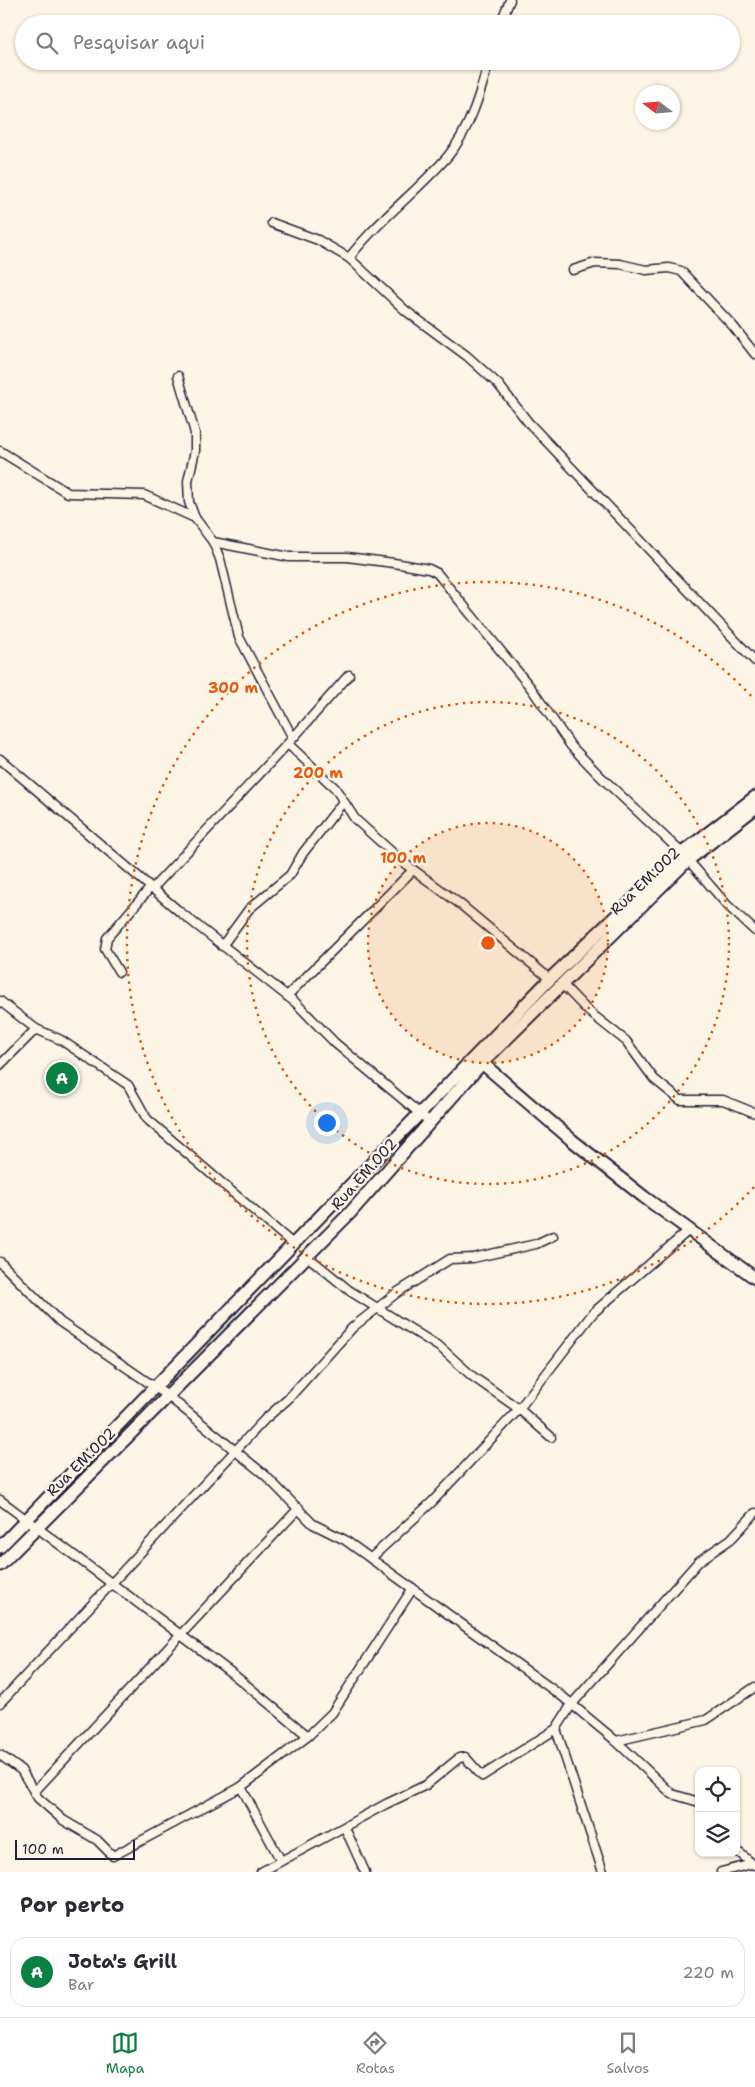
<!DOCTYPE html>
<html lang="pt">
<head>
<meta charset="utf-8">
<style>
	:root { --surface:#fff; --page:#f7f7f7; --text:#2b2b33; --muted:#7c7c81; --line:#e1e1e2; --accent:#0b8043 }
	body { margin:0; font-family:"Shantell Sans",sans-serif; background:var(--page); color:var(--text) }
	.controls { position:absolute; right:15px; bottom:15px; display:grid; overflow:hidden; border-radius:10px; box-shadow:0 1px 4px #0004 }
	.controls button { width:45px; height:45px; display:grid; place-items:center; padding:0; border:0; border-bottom:1px solid var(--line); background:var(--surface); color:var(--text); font:25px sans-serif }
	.compass { position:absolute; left:635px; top:85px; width:45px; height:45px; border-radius:50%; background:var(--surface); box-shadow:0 1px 4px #0004; rotate:286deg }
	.scale { position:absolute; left:15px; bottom:12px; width:120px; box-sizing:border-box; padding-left:5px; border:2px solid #22223b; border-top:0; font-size:14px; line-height:18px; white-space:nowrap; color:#22223b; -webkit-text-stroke:4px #fcf5e5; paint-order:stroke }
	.you { position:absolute; left:326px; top:1122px; width:18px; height:18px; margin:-12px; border:4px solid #fff; border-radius:50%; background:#1a73e8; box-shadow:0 0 0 8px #1a73e833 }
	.badge { display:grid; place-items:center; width:32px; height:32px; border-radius:50%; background:var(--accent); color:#fff; font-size:16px; font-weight:700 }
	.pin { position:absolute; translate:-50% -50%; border:2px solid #fff; box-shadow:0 1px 5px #0006 }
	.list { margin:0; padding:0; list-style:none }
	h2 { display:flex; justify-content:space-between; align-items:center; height:65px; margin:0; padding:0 20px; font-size:21px }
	h2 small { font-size:16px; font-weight:400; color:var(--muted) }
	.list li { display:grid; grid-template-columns:32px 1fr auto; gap:15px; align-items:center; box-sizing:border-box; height:70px; margin:0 10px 10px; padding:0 10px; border:1px solid var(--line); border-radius:15px }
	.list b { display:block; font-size:19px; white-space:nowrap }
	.list p { margin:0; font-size:16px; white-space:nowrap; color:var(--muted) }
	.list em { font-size:16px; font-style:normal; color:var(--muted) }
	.icon { flex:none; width:28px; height:28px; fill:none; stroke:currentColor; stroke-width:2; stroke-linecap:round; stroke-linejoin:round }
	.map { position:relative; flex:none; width:755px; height:1872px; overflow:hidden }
	.search { position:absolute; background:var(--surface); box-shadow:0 1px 4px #0004; left:15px; right:15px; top:15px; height:55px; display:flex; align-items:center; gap:12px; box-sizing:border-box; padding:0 18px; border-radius:28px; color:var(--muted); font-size:19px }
	.sheet { height:145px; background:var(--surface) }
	nav { display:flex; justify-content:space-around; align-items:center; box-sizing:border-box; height:70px; border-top:1px solid var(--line); background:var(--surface); font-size:14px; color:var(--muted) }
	nav a { display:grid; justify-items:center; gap:2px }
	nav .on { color:var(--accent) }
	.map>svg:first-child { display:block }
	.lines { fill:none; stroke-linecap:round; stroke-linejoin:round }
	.street-casing { stroke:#22223b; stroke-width:11 }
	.secondary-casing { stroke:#22223b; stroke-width:15 }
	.street { stroke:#fcf5e5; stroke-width:8 }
	.secondary { stroke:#fcf5e5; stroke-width:11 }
	.ring { fill:none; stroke:#e8590c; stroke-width:2.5; stroke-dasharray:2.5 5 }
	.labels { text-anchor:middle; stroke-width:5; stroke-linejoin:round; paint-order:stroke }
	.street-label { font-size:15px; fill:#22223b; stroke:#fcf5e5 }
	.centre { fill:#e8590c; stroke:#fcf5e5; stroke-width:2.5 }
	.ring-label { font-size:15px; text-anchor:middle; font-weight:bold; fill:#e8590c; stroke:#fcf5e5; stroke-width:5; stroke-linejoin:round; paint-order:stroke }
</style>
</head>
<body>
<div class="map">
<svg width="755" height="1872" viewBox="0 0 755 1872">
	<rect width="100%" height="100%" fill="#fcf5e5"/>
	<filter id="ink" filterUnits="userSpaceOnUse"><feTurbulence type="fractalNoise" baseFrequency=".02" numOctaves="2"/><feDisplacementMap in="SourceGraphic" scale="10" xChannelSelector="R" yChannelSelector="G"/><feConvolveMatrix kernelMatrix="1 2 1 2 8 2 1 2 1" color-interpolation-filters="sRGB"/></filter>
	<g filter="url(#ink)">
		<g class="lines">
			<g class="street-casing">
				<g id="street">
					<polyline points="500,24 510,0"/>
					<path d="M 489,61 C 480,94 470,129 448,156 C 417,192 378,220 349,258 L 406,311 L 467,356 L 498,384 L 528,422 L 755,661"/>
					<polyline points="272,223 318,240 349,258"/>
					<polyline points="573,270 595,263 620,264 646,270 669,268 681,271 733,326 755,354"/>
					<polyline points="178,376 195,433 195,451 188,481 189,502 195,518 213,542 220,559 239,637 293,738"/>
					<polyline points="0,451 68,493 144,495 195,518"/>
					<polyline points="213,542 289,557 347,557 394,563 429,569 437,573 531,688 571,746 601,777 682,853 727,905 755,931"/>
					<polyline points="288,744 335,788 355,819 404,863 460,904 550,979"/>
					<polyline points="0,759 180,912 296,1003 335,1043 430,1122"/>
					<polyline points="152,889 293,738 349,675"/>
					<polyline points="222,946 249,909 290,875 303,853 343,802"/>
					<polyline points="119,972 105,949 107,938 150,888"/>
					<polyline points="562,984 588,1011 626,1041 654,1079 680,1100 723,1100 755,1113"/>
					<polyline points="287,996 413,870"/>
					<polyline points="0,1001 36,1029 61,1040 128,1085 147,1119 293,1244"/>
					<polyline points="0,1065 36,1029"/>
					<polyline points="307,1256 350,1291 441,1348 472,1376 519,1409 551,1437"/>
					<polyline points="0,1262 60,1322 168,1396 265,1475 313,1524 345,1540 563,1697 616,1741 672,1794 699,1802"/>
					<polyline points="0,1500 233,1674 308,1736"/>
					<polyline points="371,1558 432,1502 519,1409 593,1313 689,1230"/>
					<polyline points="0,1703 265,1419 288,1399 353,1327 398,1292 450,1259 473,1258 536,1244 553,1236"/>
					<polyline points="556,1729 603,1872"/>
					<polyline points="616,1741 706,1720 755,1687"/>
					<polyline points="0,1755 21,1770 38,1798 63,1820 97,1840 113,1856 241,1787 308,1736 332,1713 413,1588"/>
					<polyline points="241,1787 281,1861"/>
					<polyline points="34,1792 299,1508"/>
					<polyline points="345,1828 365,1872"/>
					<polyline points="736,1850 754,1865"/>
					<polyline points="261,1872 386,1804 426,1785 459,1758 465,1757 482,1776 556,1729 572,1704 699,1561 731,1539 755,1513"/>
					<polyline points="721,1872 752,1864"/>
				</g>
			</g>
			<g class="secondary-casing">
				<g id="secondary">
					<polyline points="482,1063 573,1141 644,1197 755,1278"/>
					<polyline points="0,1547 550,979 682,853 755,797"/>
					<polyline points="0,1565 350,1213 482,1063 687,861 755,808"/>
				</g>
			</g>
			<use href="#street" class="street"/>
			<use href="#secondary" class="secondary"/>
		</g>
	</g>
	<circle cx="488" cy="943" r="120" fill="#e8590c" fill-opacity=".12"/>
	<g class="ring">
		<circle cx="488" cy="943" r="120"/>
		<circle cx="488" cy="943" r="241"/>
		<path d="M754 1187A361 361 0 1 1 754 699"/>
	</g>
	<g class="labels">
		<g class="street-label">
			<text transform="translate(645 881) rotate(-44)" y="5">Rua EM.002</text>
			<text transform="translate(364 1174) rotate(-48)" y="5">Rua EM.002</text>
			<text transform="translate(81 1462) rotate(-45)" y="5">Rua EM.002</text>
		</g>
	</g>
	<circle cx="488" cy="943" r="8" class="centre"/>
	<g class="ring-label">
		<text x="233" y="693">300 m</text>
		<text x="318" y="778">200 m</text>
		<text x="403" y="863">100 m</text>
	</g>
</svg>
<div class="controls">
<button><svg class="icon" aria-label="locate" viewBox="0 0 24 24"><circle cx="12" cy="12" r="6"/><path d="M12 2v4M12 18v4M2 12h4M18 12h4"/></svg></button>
<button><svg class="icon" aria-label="layers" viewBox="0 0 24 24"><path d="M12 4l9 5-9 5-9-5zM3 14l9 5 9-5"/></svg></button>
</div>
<svg class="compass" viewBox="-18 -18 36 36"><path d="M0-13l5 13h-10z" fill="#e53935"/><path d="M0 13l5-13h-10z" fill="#7c7c81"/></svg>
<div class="scale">100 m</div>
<div class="you"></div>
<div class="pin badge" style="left:62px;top:1078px">A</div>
<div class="search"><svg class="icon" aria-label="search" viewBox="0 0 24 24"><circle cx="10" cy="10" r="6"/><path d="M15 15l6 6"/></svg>Pesquisar aqui</div>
</div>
<section class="sheet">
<h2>Por perto<small></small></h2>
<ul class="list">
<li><span class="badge">A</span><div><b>Jota's Grill</b><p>Bar</p></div><em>220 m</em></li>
</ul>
</section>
<nav>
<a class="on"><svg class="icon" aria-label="map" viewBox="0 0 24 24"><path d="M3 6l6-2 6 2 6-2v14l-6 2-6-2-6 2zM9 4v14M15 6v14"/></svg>Mapa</a>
<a><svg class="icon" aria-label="directions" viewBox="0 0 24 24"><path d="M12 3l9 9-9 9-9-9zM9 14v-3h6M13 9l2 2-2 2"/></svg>Rotas</a>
<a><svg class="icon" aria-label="saved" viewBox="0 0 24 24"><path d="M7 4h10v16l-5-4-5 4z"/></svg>Salvos</a>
</nav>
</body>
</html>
